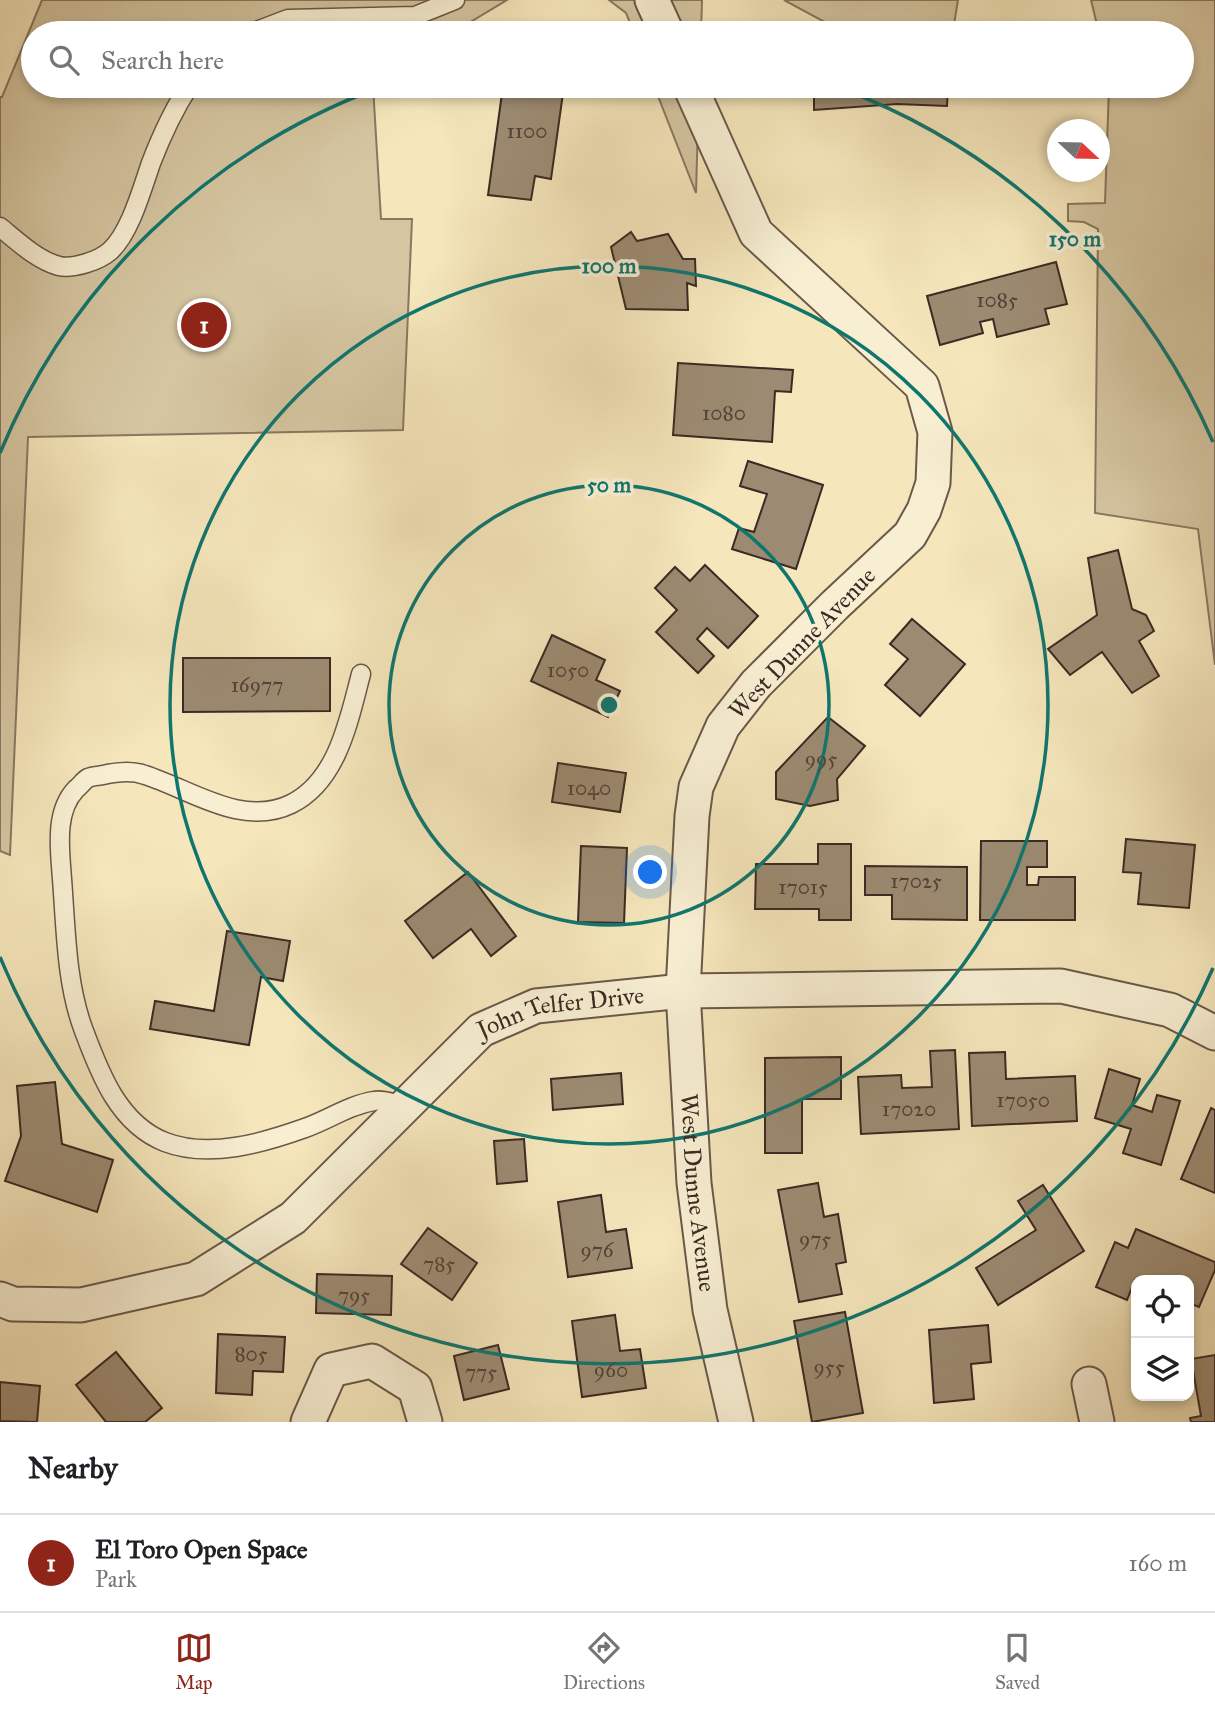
<!DOCTYPE html>
<html lang="en">
<head>
<meta charset="utf-8">
<style>
	:root { --surface:#fff; --page:#f2f2f2; --text:#202124; --muted:#757577; --line:#e0e0e0; --accent:#8f2418 }
	body { margin:0; font-family:"IM FELL Great Primer",serif; background:var(--page); color:var(--text) }
	.controls { position:absolute; right:21px; bottom:21px; display:grid; overflow:hidden; border-radius:14px; box-shadow:0 4px 10px #0003 }
	.controls button { width:63px; height:63px; display:grid; place-items:center; padding:0; border:0; border-bottom:2px solid var(--line); background:var(--surface); color:var(--text); font:35px sans-serif }
	.compass { position:absolute; left:1047px; top:119px; width:63px; height:63px; border-radius:50%; background:var(--surface); box-shadow:0 4px 10px #0003; rotate:112deg }
	.you { position:absolute; left:651px; top:873px; width:24px; height:24px; margin:-18px; border:5px solid #fff; border-radius:50%; background:#1a73e8; box-shadow:0 0 0 10px #1a73e833 }
	.badge { display:grid; place-items:center; width:46px; height:46px; border-radius:50%; background:var(--accent); color:#fff; font-size:23px; font-weight:700 }
	.pin { position:absolute; translate:-50% -50%; border:4px solid #fff; box-shadow:0 2px 7px #0006 }
	.list { margin:0; padding:0; list-style:none }
	h2 { display:flex; justify-content:space-between; align-items:center; height:91px; margin:0; padding:0 28px; font-size:30px }
	h2 small { font-size:23px; font-weight:400; color:var(--muted) }
	.list li { display:grid; grid-template-columns:46px 1fr auto; gap:21px; align-items:center; box-sizing:border-box; height:98px; padding:0 28px; border-top:2px solid var(--line) }
	.list b { display:block; font-size:26px; white-space:nowrap }
	.list p { margin:0; font-size:23px; white-space:nowrap; color:var(--muted) }
	.list em { font-size:23px; font-style:normal; color:var(--muted) }
	.icon { flex:none; width:38px; height:38px; fill:none; stroke:currentColor; stroke-width:2; stroke-linecap:round; stroke-linejoin:round }
	.map { position:relative; flex:none; width:1215px; height:1422px; overflow:hidden }
	.search { position:absolute; background:var(--surface); box-shadow:0 4px 10px #0003; left:21px; right:21px; top:21px; height:77px; display:flex; align-items:center; gap:18px; box-sizing:border-box; padding:0 24px; border-radius:38px; color:var(--muted); font-size:26px }
	.sheet { height:189px; background:var(--surface) }
	nav { display:flex; justify-content:space-around; align-items:center; box-sizing:border-box; height:98px; border-top:2px solid var(--line); background:var(--surface); font-size:19px; color:var(--muted) }
	nav a { display:grid; justify-items:center; gap:4px }
	nav .on { color:var(--accent) }
	.map>svg:first-child { display:block }
	.green { fill:#d5c6a1; stroke:#887862; stroke-width:2 }
	.building { fill:#9c8b72; stroke:#3b2923; stroke-width:2 }
	.lines { fill:none; stroke-linecap:round; stroke-linejoin:round }
	.lane-casing { stroke:#6a5849; stroke-width:21 }
	.street-casing { stroke:#6a5849; stroke-width:37 }
	.lane { stroke:#f8efd3; stroke-width:18 }
	.street { stroke:#f8efd3; stroke-width:33 }
	.ring { fill:none; stroke:#0f766e; stroke-width:3.5 }
	.labels { text-anchor:middle; stroke-width:7; stroke-linejoin:round; paint-order:stroke }
	.number-label { font-size:21px; fill:#534237 }
	.street-label { font-size:24px; fill:#3b2923; stroke:#f8efd3 }
	.centre { fill:#0f766e; stroke:#f8efd3; stroke-width:3.5 }
	.ring-label { font-size:21px; text-anchor:middle; font-weight:bold; fill:#0f766e; stroke:#f8efd3; stroke-width:7; stroke-linejoin:round; paint-order:stroke }
</style>
</head>
<body>
<div class="map">
<svg width="1215" height="1422" viewBox="0 0 1215 1422">
	<rect width="100%" height="100%" fill="#f5e6bb"/>
	<filter id="stains"><feTurbulence type="fractalNoise" baseFrequency=".00286" numOctaves="4"/><feColorMatrix values="0 0 0 0 .2 0 0 0 0 .09 0 0 0 0 .02 0 0 0 .5 -.17"/></filter>
	<radialGradient id="worn" r=".72"><stop offset=".6" stop-color="#630" stop-opacity="0"/><stop offset="1" stop-color="#630" stop-opacity=".3"/></radialGradient>
	<g class="green">
		<polygon points="42,0 507,0 467,24 442,32 372,33 361,31 361,33 33,33 33,86 373,86 381,219 412,219 403,430 28,437 10,855 0,851 0,97 2,97"/>
		<polygon points="609,0 702,0 701,33 634,33 626,13"/>
		<polygon points="784,0 958,0 953,31 845,33"/>
		<polygon points="1091,0 1215,0 1215,665 1198,529 1095,513 1098,229 1084,222 1068,221 1068,204 1105,203 1109,86 1182,86 1182,33 1099,33"/>
		<polygon points="654,86 699,86 696,193"/>
	</g>
	<g class="building">
		<polygon points="503,86 564,86 551,179 535,176 531,200 488,195"/>
		<polygon points="814,86 948,86 947,106 897,104 814,110"/>
		<polygon points="631,232 637,241 668,234 683,259 695,259 696,286 687,283 688,310 626,309 611,247"/>
		<polygon points="1056,262 1067,304 1045,309 1049,324 997,337 993,319 980,322 983,333 940,345 927,296"/>
		<polygon points="678,363 793,370 791,392 775,391 772,442 673,435"/>
		<polygon points="748,461 823,485 796,569 732,549 739,528 754,532 767,494 740,486"/>
		<polygon points="1118,550 1132,609 1146,615 1154,631 1139,641 1159,676 1132,693 1102,652 1070,675 1048,649 1097,615 1088,558"/>
		<polygon points="705,565 758,616 728,648 707,628 697,639 714,656 698,673 656,632 677,610 655,588 675,567 690,581"/>
		<polygon points="912,619 965,664 920,716 885,685 908,659 890,644"/>
		<polygon points="552,635 605,660 596,680 620,691 608,717 531,681"/>
		<polygon points="183,658 330,658 330,711 183,712"/>
		<polygon points="828,717 865,746 837,779 838,800 810,806 776,799 776,772"/>
		<polygon points="558,763 626,773 620,812 552,802"/>
		<polygon points="1126,839 1195,845 1189,908 1138,904 1141,873 1123,872"/>
		<polygon points="981,841 1047,841 1047,867 1027,867 1027,885 1038,885 1039,877 1075,877 1075,920 980,920"/>
		<polygon points="818,844 851,844 851,920 819,920 819,909 755,909 756,864 818,864"/>
		<polygon points="581,846 627,848 624,923 578,922"/>
		<polygon points="865,866 967,867 967,920 892,919 892,895 865,895"/>
		<polygon points="468,872 516,936 491,956 471,929 433,958 405,921"/>
		<polygon points="227,931 290,941 283,981 261,977 249,1045 150,1029 155,1001 214,1011"/>
		<polygon points="955,1050 959,1129 861,1134 858,1077 901,1075 902,1088 932,1087 930,1051"/>
		<polygon points="1005,1052 1006,1079 1075,1076 1077,1121 972,1126 969,1053"/>
		<polygon points="841,1057 841,1099 802,1099 802,1153 765,1153 765,1058"/>
		<polygon points="1109,1069 1140,1079 1132,1105 1152,1112 1157,1095 1180,1101 1161,1165 1123,1153 1131,1129 1095,1118"/>
		<polygon points="621,1073 623,1104 553,1110 551,1079"/>
		<polygon points="55,1082 62,1144 113,1160 97,1212 5,1181 21,1136 17,1086"/>
		<polygon points="1211,1108 1215,1110 1215,1193 1181,1179"/>
		<polygon points="524,1139 527,1181 497,1184 494,1141"/>
		<polygon points="818,1183 824,1217 838,1214 846,1262 836,1264 842,1294 799,1302 778,1190"/>
		<polygon points="1043,1185 1084,1251 998,1305 976,1268 1036,1230 1018,1201"/>
		<polygon points="601,1195 606,1232 626,1229 632,1268 568,1277 558,1202"/>
		<polygon points="428,1228 477,1263 452,1300 401,1264"/>
		<polygon points="1136,1229 1215,1262 1215,1270 1199,1307 1189,1303 1189,1280 1135,1280 1127,1300 1096,1287 1115,1242 1128,1248"/>
		<polygon points="317,1274 392,1276 391,1315 316,1313"/>
		<polygon points="845,1312 863,1413 812,1422 794,1321"/>
		<polygon points="615,1315 620,1351 640,1349 646,1388 582,1397 572,1321"/>
		<polygon points="988,1325 991,1362 971,1364 974,1399 934,1403 929,1330"/>
		<polygon points="218,1334 285,1337 283,1372 253,1371 252,1395 216,1393"/>
		<polygon points="498,1345 509,1389 464,1400 454,1356"/>
		<polygon points="116,1352 162,1408 145,1422 106,1422 76,1385"/>
		<polygon points="1215,1355 1215,1422 1191,1422 1190,1418 1201,1416 1191,1359"/>
		<polygon points="0,1382 40,1386 37,1422 0,1421"/>
	</g>
	<g class="lines">
		<g class="lane-casing">
			<g id="lane">
				<polyline points="251,33 288,19 415,16 455,0"/>
				<path d="M 0,227 C 17,241 37,260 59,266 C 73,269 99,261 110,251 C 130,233 142,189 151,163 C 161,137 174,109 189,86"/>
				<path d="M 361,674 C 349,719 338,781 291,804 C 242,828 190,789 145,775 C 132,770 116,772 103,775 C 99,776 92,776 88,778 C 84,780 80,786 76,789 C 54,812 60,850 62,879 C 66,929 66,984 84,1031 C 100,1074 119,1124 165,1142 C 209,1159 263,1143 305,1128 C 328,1120 349,1105 374,1101 C 383,1099 395,1104 405,1106"/>
			</g>
		</g>
		<g class="street-casing">
			<g id="street">
				<polyline points="652,0 667,33"/>
				<path id="s1" d="M 690,86 L 756,233 L 922,386 L 935,432 L 933,483 L 924,510 L 910,535 L 835,605 L 756,684 L 723,726 L 696,787 L 692,816 L 683,991 L 694,1183 L 710,1310 L 736,1422"/>
				<path id="s2" d="M 0,1299 L 13,1304 L 81,1305 L 196,1279 L 293,1218 L 481,1030 L 536,1006 L 683,991 L 1061,986 L 1170,1010 L 1215,1033"/>
				<polyline points="1089,1384 1097,1422"/>
				<polyline points="308,1422 331,1370 372,1361 415,1388 425,1422"/>
			</g>
		</g>
		<use href="#lane" class="lane"/>
		<use href="#street" class="street"/>
	</g>
	<g class="ring">
		<circle cx="609" cy="705" r="220"/>
		<circle cx="609" cy="705" r="439"/>
		<path d="M1213 968A659 659 0 0 1 0 957M0 453A659 659 0 0 1 378 88M840 88A659 659 0 0 1 1213 442"/>
	</g>
	<g class="labels">
		<g class="number-label">
			<text x="527" y="138">1100</text>
			<text x="997" y="307">1085</text>
			<text x="724" y="420">1080</text>
			<text x="568" y="677">1050</text>
			<text x="257" y="692">16977</text>
			<text x="821" y="766">995</text>
			<text x="589" y="795">1040</text>
			<text x="916" y="888">17025</text>
			<text x="803" y="894">17015</text>
			<text x="1023" y="1107">17050</text>
			<text x="909" y="1116">17020</text>
			<text x="815" y="1246">975</text>
			<text x="597" y="1257">976</text>
			<text x="439" y="1271">785</text>
			<text x="354" y="1302">795</text>
			<text x="251" y="1361">805</text>
			<text x="829" y="1374">955</text>
			<text x="611" y="1377">960</text>
			<text x="481" y="1379">775</text>
		</g>
		<g class="street-label">
			<text transform="translate(802 643) rotate(-46)" y="8">West Dunne Avenue</text>
			<text dy="8" stroke="none"><textPath href="#s2" startOffset="663">John Telfer Drive</textPath></text>
			<text dy="8" stroke="none"><textPath href="#s1" startOffset="1284">West Dunne Avenue</textPath></text>
		</g>
	</g>
	<circle cx="609" cy="705" r="10" class="centre"/>
	<g class="ring-label">
		<text x="1075" y="246">150 m</text>
		<text x="609" y="273">100 m</text>
		<text x="609" y="492">50 m</text>
	</g>
	<rect width="100%" height="100%" filter="url(#stains)"/>
	<rect width="100%" height="100%" fill="url(#worn)"/>
</svg>
<div class="controls">
<button><svg class="icon" aria-label="locate" viewBox="0 0 24 24"><circle cx="12" cy="12" r="6"/><path d="M12 2v4M12 18v4M2 12h4M18 12h4"/></svg></button>
<button><svg class="icon" aria-label="layers" viewBox="0 0 24 24"><path d="M12 4l9 5-9 5-9-5zM3 14l9 5 9-5"/></svg></button>
</div>
<svg class="compass" viewBox="-18 -18 36 36"><path d="M0-13l5 13h-10z" fill="#e53935"/><path d="M0 13l5-13h-10z" fill="#757577"/></svg>
<div class="you"></div>
<div class="pin badge" style="left:204px;top:325px">1</div>
<div class="search"><svg class="icon" aria-label="search" viewBox="0 0 24 24"><circle cx="10" cy="10" r="6"/><path d="M15 15l6 6"/></svg>Search here</div>
</div>
<section class="sheet">
<h2>Nearby<small></small></h2>
<ul class="list">
<li><span class="badge">1</span><div><b>El Toro Open Space</b><p>Park</p></div><em>160 m</em></li>
</ul>
</section>
<nav>
<a class="on"><svg class="icon" aria-label="map" viewBox="0 0 24 24"><path d="M3 6l6-2 6 2 6-2v14l-6 2-6-2-6 2zM9 4v14M15 6v14"/></svg>Map</a>
<a><svg class="icon" aria-label="directions" viewBox="0 0 24 24"><path d="M12 3l9 9-9 9-9-9zM9 14v-3h6M13 9l2 2-2 2"/></svg>Directions</a>
<a><svg class="icon" aria-label="saved" viewBox="0 0 24 24"><path d="M7 4h10v16l-5-4-5 4z"/></svg>Saved</a>
</nav>
</body>
</html>
